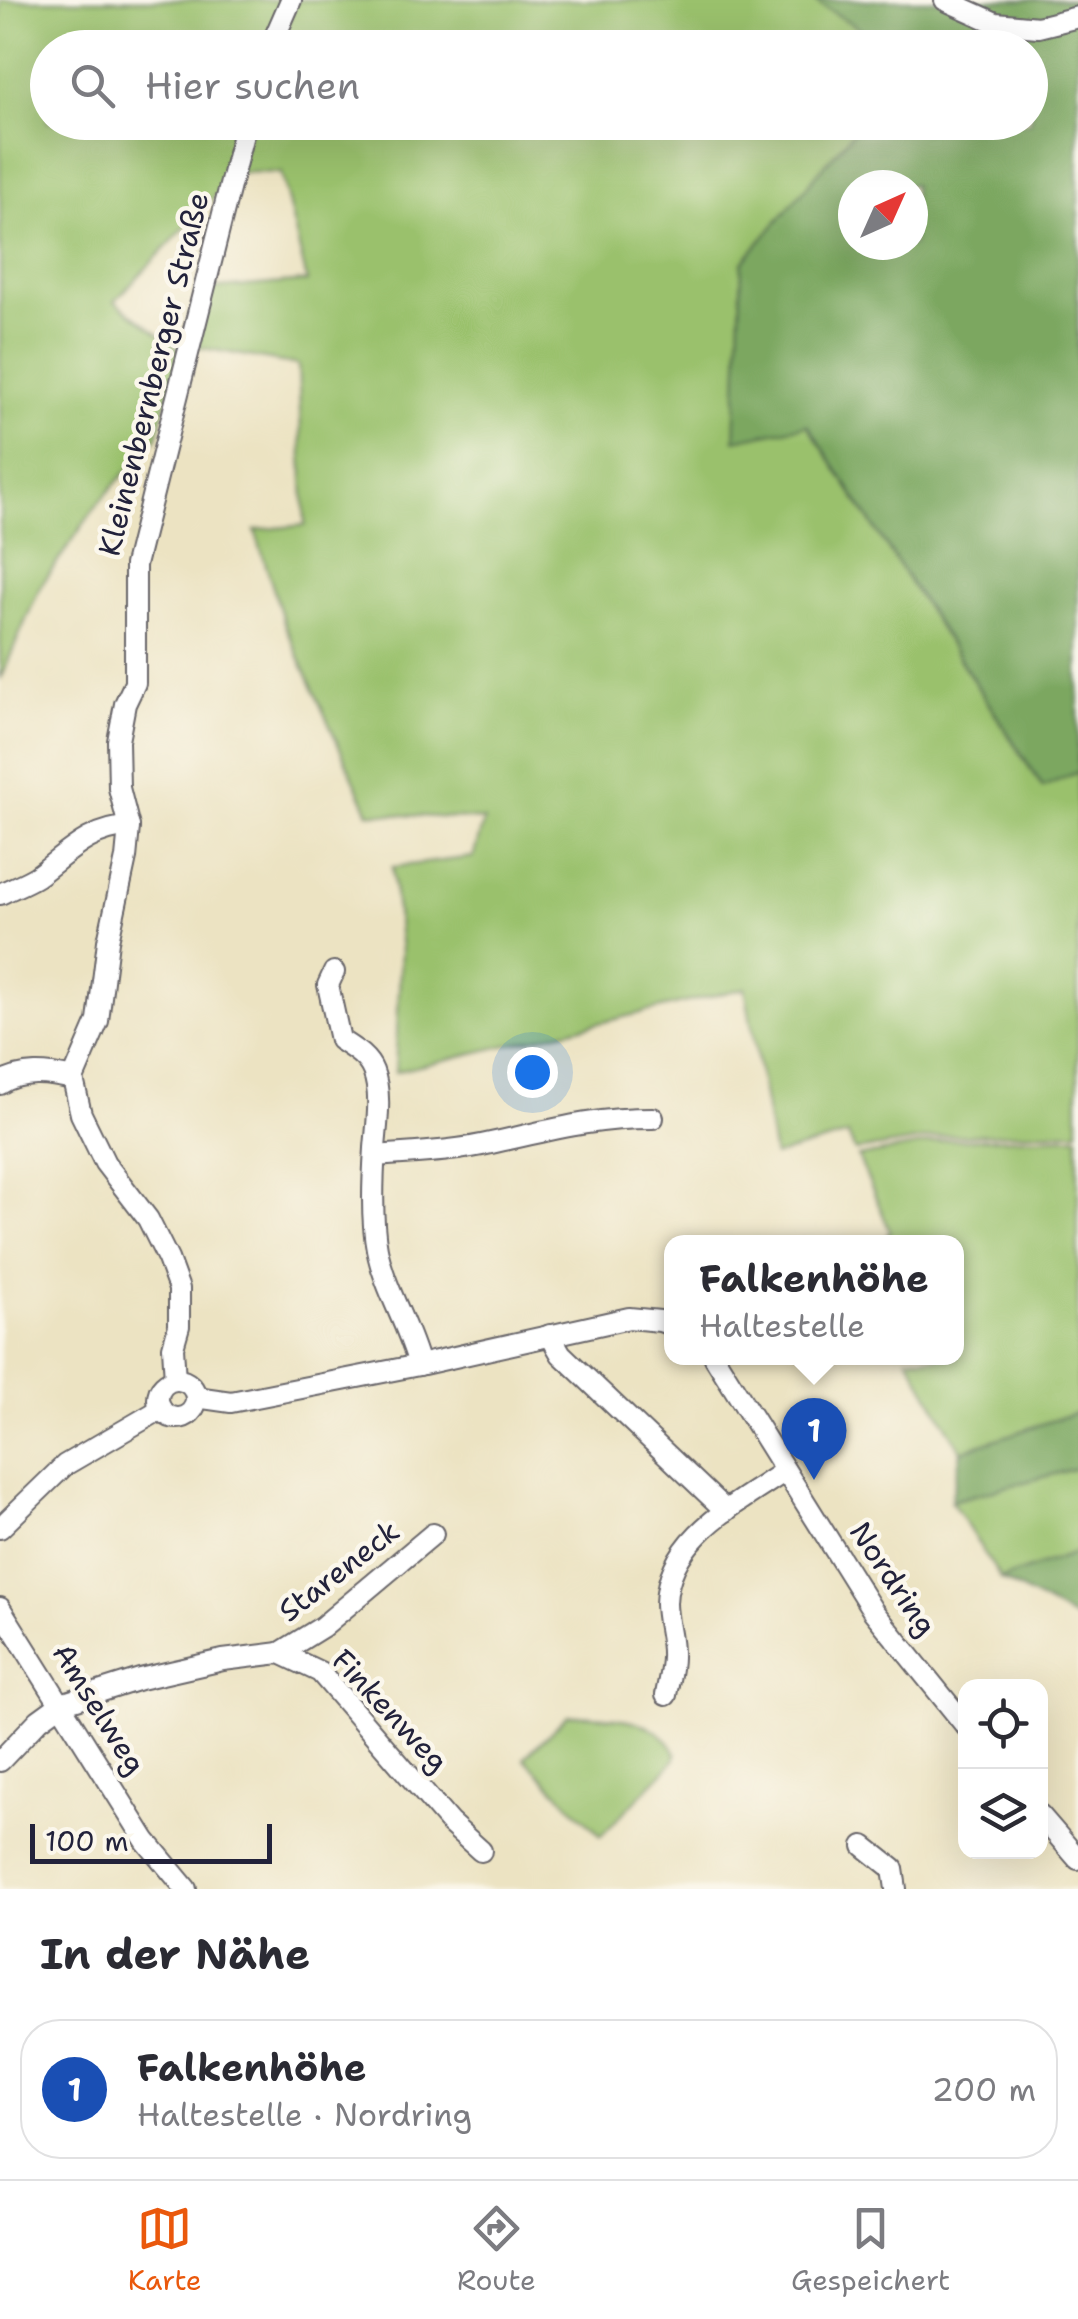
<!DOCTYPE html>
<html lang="de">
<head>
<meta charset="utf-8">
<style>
	:root { --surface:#fff; --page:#f7f7f7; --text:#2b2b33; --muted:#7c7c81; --line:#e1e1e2; --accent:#ea580c }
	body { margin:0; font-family:"Shantell Sans",sans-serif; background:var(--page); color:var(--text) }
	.controls { position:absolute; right:30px; bottom:30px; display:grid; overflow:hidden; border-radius:20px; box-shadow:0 10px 40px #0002 }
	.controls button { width:90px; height:90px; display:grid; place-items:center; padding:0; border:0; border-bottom:2px solid var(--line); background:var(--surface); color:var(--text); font:50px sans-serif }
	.compass { position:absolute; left:838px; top:170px; width:90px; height:90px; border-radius:50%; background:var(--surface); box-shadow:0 10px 40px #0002; rotate:45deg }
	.scale { position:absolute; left:30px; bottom:25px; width:242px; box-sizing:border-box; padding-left:10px; border:5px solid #22223b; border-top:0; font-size:28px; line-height:35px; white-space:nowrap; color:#22223b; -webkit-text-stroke:8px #fbf7ec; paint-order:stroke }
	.you { position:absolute; left:532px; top:1072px; width:35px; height:35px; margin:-25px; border:8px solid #fff; border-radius:50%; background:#1a73e8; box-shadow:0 0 0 15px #1a73e833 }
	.badge { display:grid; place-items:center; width:65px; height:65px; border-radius:50%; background:var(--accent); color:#fff; font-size:32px; font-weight:700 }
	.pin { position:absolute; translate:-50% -82px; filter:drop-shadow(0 2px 5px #0008) }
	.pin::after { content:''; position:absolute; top:52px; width:35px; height:30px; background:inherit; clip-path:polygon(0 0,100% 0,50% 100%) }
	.popup { position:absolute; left:664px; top:1235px; width:300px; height:130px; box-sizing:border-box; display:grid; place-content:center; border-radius:20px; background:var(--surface); filter:drop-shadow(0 2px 8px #0005); font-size:32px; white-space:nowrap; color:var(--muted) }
	.popup b { font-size:38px; color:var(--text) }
	.popup::after { content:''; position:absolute; left:50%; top:100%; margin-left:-20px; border:20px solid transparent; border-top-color:var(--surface) }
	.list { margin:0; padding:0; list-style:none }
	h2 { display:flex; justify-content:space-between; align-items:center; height:130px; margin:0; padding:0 40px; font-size:42px }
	h2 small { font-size:32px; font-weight:400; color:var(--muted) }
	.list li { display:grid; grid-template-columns:65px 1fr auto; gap:30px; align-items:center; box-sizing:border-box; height:140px; margin:0 20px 20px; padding:0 20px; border:2px solid var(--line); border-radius:40px }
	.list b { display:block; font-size:38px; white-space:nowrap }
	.list p { margin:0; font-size:32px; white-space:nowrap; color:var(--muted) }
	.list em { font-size:32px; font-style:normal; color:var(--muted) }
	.icon { flex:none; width:55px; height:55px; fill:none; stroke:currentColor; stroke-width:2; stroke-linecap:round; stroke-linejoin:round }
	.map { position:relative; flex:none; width:1078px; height:1889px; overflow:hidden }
	.search { position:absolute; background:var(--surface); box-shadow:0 10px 40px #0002; left:30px; right:30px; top:30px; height:110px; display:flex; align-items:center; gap:25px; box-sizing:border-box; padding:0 35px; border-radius:55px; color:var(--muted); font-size:38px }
	.sheet { height:290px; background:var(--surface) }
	nav { display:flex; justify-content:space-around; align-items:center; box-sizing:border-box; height:140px; border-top:2px solid var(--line); background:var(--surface); font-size:28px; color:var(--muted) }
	nav a { display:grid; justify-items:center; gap:5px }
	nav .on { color:var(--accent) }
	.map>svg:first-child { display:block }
	.green { fill:#9ac16c; stroke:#5e7254; stroke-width:2.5 }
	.forest { fill:#7ba760; stroke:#4e644e; stroke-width:2.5; fill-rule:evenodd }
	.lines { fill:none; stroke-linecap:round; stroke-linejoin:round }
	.minor-casing { stroke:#69666a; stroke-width:24 }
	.minor { stroke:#fff; stroke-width:20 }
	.labels { text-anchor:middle; stroke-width:9; stroke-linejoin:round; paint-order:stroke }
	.street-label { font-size:30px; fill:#22223b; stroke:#fbf7ec }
</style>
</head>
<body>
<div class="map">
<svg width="1078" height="1889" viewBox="0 0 1078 1889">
	<rect width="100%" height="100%" fill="#fbf7ec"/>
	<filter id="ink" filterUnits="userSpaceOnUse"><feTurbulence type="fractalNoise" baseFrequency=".01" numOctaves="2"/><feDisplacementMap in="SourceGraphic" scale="20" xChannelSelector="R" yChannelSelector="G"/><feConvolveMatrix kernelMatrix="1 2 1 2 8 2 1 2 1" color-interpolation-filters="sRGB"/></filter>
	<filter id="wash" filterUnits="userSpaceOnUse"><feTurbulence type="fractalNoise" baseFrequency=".0048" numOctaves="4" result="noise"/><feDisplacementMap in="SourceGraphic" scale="40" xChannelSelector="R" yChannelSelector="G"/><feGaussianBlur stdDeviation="2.25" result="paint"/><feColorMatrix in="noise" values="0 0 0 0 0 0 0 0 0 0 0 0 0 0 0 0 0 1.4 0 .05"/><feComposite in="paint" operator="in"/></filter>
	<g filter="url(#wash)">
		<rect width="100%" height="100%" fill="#ece3c2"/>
		<g class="green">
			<polygon points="0,0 286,0 266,47 48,48 48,122 243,123 229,181 115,301 180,350 157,437 97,505 40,587 0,680"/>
			<polygon points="297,0 813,0 890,47 276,48"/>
			<polygon points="251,123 861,123 742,263 736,439 807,424 1042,787 1078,772 1078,1131 947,1136 855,1151 848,1135 774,1156 745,988 395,1072 401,950 392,867 473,857 484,820 369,813 285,626 255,530 305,525 298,365 197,347 209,289 307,281 281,173 238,172"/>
			<polygon points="1078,1136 1078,1412 961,1451 908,1358 956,1358 956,1242 883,1242 890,1231 858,1157 948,1140"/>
			<polygon points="1078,1468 1078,1552 1001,1579 951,1501"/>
			<path d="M 568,1715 C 604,1716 659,1715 676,1754 L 674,1761 L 601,1836 L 524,1758 Z"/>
		</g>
		<g class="forest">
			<path d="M 813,0 L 1078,0 L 1078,772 L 1043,787 L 808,425 L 735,440 L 742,263 L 861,123 L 1030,122 L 1030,48 L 890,47 ZM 853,185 L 913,185 L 913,245 L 853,245 Z"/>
			<polygon points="1078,1412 1078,1468 951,1501 961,1451"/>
			<polygon points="1078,1552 1078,1621 1001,1579"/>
		</g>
	</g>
	<g filter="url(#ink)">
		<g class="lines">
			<g class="minor-casing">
				<g id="minor">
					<polyline points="945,0 996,23 1038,27 1078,17"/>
					<polyline points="270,48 291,0"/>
					<path d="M 0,894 C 12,888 26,883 37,876 C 67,854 90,828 129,827"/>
					<path d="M 334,972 L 328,985 L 340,1040 C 352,1048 367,1056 373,1071 C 382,1094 377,1123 375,1148 C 373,1179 371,1218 377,1249 C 385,1290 408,1324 419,1365"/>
					<path d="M 0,1084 C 22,1070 48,1073 73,1079"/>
					<path d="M 375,1156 C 413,1153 453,1152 491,1143 C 551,1130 590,1118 653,1118"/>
					<polyline points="550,1335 561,1354 726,1511"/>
					<polyline points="715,1358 873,1611 966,1726"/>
					<polyline points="175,1380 173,1347 179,1326 179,1289 168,1259 148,1219 105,1163 81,1114 73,1079 98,1021 108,941 126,858 129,827 119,788 118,741 125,704 135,683 135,565 246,122"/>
					<circle cx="177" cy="1399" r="19"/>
					<polyline points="196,1397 231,1402 419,1365 629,1318 660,1321 672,1325"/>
					<polyline points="0,1528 65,1465 161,1409"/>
					<polyline points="0,1608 146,1841 186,1889"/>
					<polyline points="280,1653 322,1627 433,1534"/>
					<path d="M 666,1695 C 668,1683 672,1669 672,1657 C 673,1639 666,1621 666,1603 C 668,1537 737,1504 785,1471"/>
					<polyline points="0,1761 39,1720 61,1704 140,1679 223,1660 280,1653 320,1672 450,1823 481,1851"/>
					<polyline points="1040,1815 1078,1859"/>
					<polyline points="864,1846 893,1869 896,1889"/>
				</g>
			</g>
			<use href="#minor" class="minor"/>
		</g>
	</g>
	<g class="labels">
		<g class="street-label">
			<text transform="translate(154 374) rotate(-76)" y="10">Kleinenbernberger Straße</text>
			<text transform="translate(339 1571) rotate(-38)" y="10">Stareneck</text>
			<text transform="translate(893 1579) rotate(56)" y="10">Nordring</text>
			<text transform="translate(99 1709) rotate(58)" y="10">Amselweg</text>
			<text transform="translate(390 1711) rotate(47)" y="10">Finkenweg</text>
		</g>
	</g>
</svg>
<div class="controls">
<button><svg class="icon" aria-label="locate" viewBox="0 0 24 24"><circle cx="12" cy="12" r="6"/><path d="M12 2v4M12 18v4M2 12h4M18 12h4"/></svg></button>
<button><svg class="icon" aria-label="layers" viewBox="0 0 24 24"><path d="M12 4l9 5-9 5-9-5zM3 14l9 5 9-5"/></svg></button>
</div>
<svg class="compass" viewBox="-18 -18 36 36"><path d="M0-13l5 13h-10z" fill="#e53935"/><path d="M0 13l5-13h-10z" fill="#7c7c81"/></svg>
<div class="scale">100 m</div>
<div class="you"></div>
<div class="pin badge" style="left:814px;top:1480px;background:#1a4fb4">1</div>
<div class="popup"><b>Falkenhöhe</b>Haltestelle</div>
<div class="search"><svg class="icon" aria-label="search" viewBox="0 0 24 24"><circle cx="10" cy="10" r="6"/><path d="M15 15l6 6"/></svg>Hier suchen</div>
</div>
<section class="sheet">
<h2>In der Nähe<small></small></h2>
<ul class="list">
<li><span class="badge" style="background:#1a4fb4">1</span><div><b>Falkenhöhe</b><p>Haltestelle · Nordring</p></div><em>200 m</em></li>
</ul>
</section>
<nav>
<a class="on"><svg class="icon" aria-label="map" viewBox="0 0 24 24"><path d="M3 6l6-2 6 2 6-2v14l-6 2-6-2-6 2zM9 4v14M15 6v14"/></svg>Karte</a>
<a><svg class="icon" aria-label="directions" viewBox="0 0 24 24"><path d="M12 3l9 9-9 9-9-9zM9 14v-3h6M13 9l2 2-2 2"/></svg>Route</a>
<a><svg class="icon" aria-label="saved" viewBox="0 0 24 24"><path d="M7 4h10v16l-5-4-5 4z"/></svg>Gespeichert</a>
</nav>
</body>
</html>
